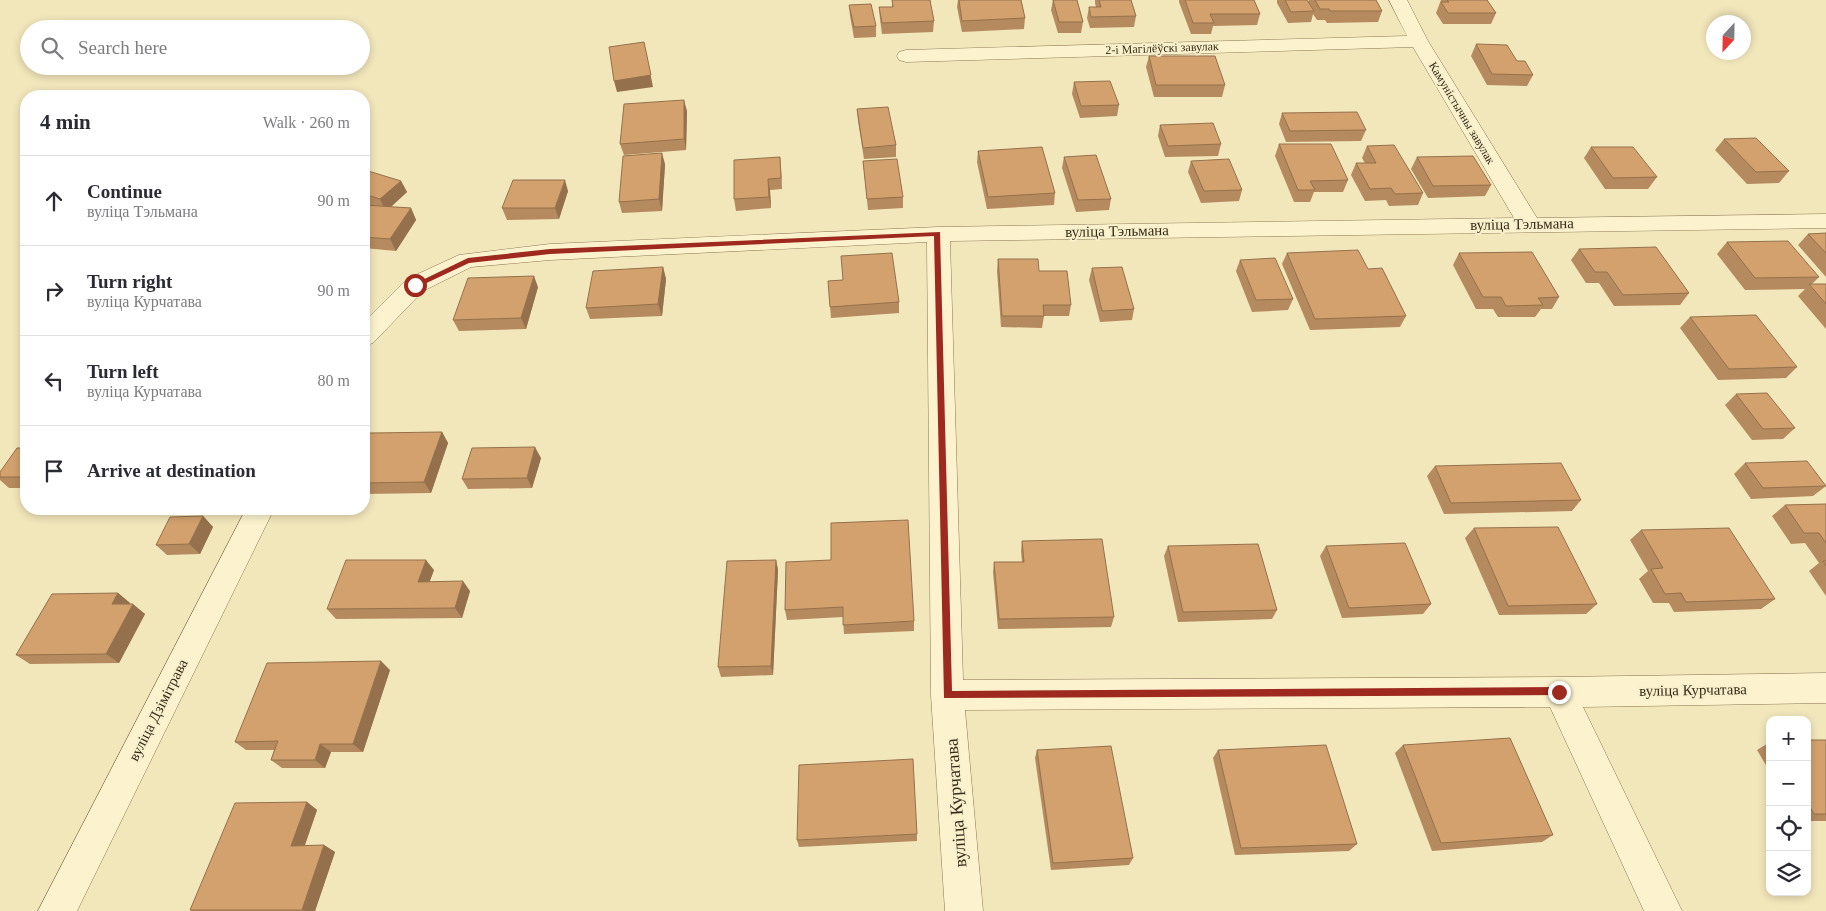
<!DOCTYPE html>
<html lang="en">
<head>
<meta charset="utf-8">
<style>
	:root { --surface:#fff; --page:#f7f7f7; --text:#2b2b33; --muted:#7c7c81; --line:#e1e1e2 }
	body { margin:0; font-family:Georgia,serif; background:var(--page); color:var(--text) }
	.controls { position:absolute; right:15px; bottom:15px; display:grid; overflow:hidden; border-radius:10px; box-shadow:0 2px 8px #0003 }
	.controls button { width:45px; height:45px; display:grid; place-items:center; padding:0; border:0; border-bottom:1px solid var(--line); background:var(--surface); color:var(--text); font:25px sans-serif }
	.compass { position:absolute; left:1706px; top:15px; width:45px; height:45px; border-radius:50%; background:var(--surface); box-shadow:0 2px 8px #0003; rotate:202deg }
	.stop { position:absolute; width:15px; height:15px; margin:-11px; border:4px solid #9e291e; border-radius:50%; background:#fff }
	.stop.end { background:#9e291e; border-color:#fff; box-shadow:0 1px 5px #0008 }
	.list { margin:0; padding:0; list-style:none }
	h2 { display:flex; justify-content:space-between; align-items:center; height:65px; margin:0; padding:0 20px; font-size:21px }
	h2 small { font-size:16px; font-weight:400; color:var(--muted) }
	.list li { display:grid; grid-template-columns:32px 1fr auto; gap:15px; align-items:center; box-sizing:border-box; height:90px; padding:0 20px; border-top:1px solid var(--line) }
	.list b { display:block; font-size:19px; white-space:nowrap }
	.list p { margin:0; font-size:16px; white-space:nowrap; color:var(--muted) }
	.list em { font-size:16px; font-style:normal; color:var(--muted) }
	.icon { flex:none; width:28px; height:28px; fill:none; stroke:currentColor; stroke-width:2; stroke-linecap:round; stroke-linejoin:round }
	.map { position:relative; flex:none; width:1826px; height:911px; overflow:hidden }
	.search { position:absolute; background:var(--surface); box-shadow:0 2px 8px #0003; left:20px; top:20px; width:350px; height:55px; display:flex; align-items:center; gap:12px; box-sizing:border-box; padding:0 18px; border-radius:28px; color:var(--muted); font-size:19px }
	.panel { position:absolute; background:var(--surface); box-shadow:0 2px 8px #0003; left:20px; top:90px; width:350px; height:425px; border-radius:20px }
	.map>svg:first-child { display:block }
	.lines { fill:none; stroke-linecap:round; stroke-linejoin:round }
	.minor-casing { stroke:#8a7653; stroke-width:1 }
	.minor { fill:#fcf3ce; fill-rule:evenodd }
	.wall { fill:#b58a5e }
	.shaded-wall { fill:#94714c }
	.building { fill:#d3a16d; stroke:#94714c }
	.route { fill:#9e291e }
	.labels { text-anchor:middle; stroke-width:4; stroke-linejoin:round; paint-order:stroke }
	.far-street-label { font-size:12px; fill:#382b1a; stroke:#f8f0cb }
	.street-label { font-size:15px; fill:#382b1a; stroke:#f8f0cb }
	.near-street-label { font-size:18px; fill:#382b1a; stroke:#f8f0cb }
</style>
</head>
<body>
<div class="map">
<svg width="1826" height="911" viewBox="0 0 1826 911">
	<rect width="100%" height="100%" fill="#f2e6bb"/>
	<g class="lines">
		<g class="minor-casing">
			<g id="minor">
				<polygon points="1389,0 1407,0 1428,41 1537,218 1826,214 1826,228 950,241 963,680 1559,677 1826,673 1826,703 1583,707 1682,911 1644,911 1550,707 965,710 983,911 945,911 931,695 927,242 550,260 471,267 423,291 373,343 364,346 364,322 407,279 459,255 550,244 938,227 1514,218 1413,47 906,62 899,60 897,56 899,52 906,50 1407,36"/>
				<polygon points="246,509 274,509 77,911 38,911"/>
			</g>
		</g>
		<use href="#minor" class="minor"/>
	</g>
	<g class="wall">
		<polygon points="892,0 934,21 933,32 882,34 880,19 879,7 892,7"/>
		<polygon points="958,0 1021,0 1025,18 1024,29 962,32 957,7"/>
		<polygon points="1053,0 1077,0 1083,22 1081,33 1058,33 1051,10"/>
		<polygon points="1095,0 1131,0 1136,16 1134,27 1090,28 1087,18 1089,7 1096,7 1095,3"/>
		<polygon points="1179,0 1254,0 1260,14 1257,25 1213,26 1211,34 1191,34 1179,2"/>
		<polygon points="1277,0 1307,0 1308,2 1309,0 1376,0 1382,11 1378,22 1327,23 1325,20 1317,20 1313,14 1311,22 1288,23 1277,3"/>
		<polygon points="1441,0 1487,0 1496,13 1491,24 1443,24 1436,13"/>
		<polygon points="849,5 876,26 876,37 854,38 850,16"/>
		<polygon points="1476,44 1533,75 1527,86 1487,85 1471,56"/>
		<polygon points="1149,56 1225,85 1222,97 1154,97 1146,67"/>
		<polygon points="1074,82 1119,105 1117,116 1080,118 1072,94"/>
		<polygon points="857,109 896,145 896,157 864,159 858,121"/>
		<polygon points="687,111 686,150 624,155 620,144"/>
		<polygon points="1282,113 1366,130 1361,141 1286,142 1279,124"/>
		<polygon points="1160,125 1221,144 1218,156 1165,157 1158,136"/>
		<polygon points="1724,139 1789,171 1779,183 1747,184 1715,150"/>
		<polygon points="1279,144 1348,180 1343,192 1314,192 1310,202 1294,202 1275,156"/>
		<polygon points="1367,146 1423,193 1418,205 1389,206 1386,200 1365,201 1351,175 1356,163 1365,163 1362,158"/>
		<polygon points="1591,147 1657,177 1648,189 1605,189 1584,158"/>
		<polygon points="978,151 1055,193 1054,205 987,209 977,162"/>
		<polygon points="780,157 782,189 770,190 771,208 736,211 734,199"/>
		<polygon points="1064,157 1111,199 1109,210 1076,212 1062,168"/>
		<polygon points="1417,157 1491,185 1485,196 1428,198 1411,169"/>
		<polygon points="863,161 903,197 903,208 868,210"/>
		<polygon points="1191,161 1242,190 1239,201 1201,203 1188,172"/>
		<polygon points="665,164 662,211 622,213 619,202"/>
		<polygon points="364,171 401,181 407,192 391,207 411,208 416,220 396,251 364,248 364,205 369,205 364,204"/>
		<polygon points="568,191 559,219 507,220 502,208"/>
		<polygon points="1826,233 1826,277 1798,245 1808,234"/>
		<polygon points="1727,242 1819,277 1812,284 1826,284 1826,329 1798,296 1805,289 1745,290 1717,254"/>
		<polygon points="1579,249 1689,293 1680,305 1614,306 1599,283 1586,283 1571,260"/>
		<polygon points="1287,253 1368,269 1406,316 1400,327 1310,330 1282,264"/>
		<polygon points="1459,253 1559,297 1552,309 1541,309 1535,317 1498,317 1493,309 1476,309 1453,265"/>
		<polygon points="998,259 1039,271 1071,305 1069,316 1044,316 1042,328 1001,327 997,271"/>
		<polygon points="1240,260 1293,299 1288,310 1252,312 1236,271"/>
		<polygon points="663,267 666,279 662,316 590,319 586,308"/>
		<polygon points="1092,268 1134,309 1132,320 1100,322 1089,280"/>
		<polygon points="843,280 899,302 899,313 831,318 828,281"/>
		<polygon points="538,287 526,329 459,331 453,320"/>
		<polygon points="1690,317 1797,367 1786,378 1718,380 1680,328"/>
		<polygon points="1736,394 1795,428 1783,439 1752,440 1725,405"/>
		<polygon points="442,432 448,443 431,493 364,494 364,449"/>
		<polygon points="26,448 26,488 9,488 0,480 0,472"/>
		<polygon points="541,458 532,488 468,489 462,479"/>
		<polygon points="1745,463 1826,486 1813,496 1751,499 1734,474"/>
		<polygon points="1435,466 1581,500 1572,511 1444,514 1427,476"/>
		<polygon points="1826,504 1826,596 1809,571 1819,563 1805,543 1791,544 1772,516 1785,505"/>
		<polygon points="203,516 213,527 200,554 167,555 156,545"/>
		<polygon points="1474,528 1597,604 1586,614 1499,615 1465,538"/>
		<polygon points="1641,530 1775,599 1761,609 1674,612 1669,603 1653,603 1639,579 1648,571 1630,540"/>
		<polygon points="1022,541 1114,617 1111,627 998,629 993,572 994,562 1022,562 1021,551"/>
		<polygon points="1168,546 1277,610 1272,619 1178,622 1164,556"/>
		<polygon points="1326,546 1431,604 1423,614 1342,618 1320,556"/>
		<polygon points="776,560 778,570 773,675 721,677 718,667"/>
		<polygon points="786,562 914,621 914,631 844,634 843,617 787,620 785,610"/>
		<polygon points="434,570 429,582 470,591 462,618 336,619 327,609"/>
		<polygon points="118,593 130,603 130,604 145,614 119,663 30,664 16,655"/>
		<polygon points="390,670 363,752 331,752 325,768 282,768 271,760 274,750 246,750 235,742"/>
		<rect x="1807" y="740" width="19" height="81"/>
		<polygon points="1770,742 1770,772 1757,750"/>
		<polygon points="1403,745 1553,835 1542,842 1432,851 1395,753"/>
		<polygon points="1037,750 1133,858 1129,865 1051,870 1035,758"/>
		<polygon points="1218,750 1357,844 1349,851 1235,855 1213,758"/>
		<polygon points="307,802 317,810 305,845 324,845 335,852 315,911 192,911 190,910"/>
		<polygon points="917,834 917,841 799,847 797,840"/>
	</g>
	<g class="shaded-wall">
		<polygon points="644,42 653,87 617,92 614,81"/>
		<polygon points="684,100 687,111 686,150 684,139"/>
		<polygon points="662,153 665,164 662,211 659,199"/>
		<polygon points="780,157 781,168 782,189 781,178"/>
		<polygon points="768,179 770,190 771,208 769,197"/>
		<polygon points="565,180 568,191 559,219 555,208"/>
		<polygon points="401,181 407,192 386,211 380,199"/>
		<polygon points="411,208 416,220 396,251 390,239"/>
		<polygon points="663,267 666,279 662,316 658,304"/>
		<polygon points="534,276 538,287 526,329 521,318"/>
		<polygon points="442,432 448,443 431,493 424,482"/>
		<polygon points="535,447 541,458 532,488 527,478"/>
		<polygon points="203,516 213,527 200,554 189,544"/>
		<polygon points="426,560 434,570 426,592 418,582"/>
		<polygon points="776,560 778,570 773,675 771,666"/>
		<polygon points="463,581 470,591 462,618 455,608"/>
		<polygon points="118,593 130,603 124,614 112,604"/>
		<polygon points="133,604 145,614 119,663 106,654"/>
		<polygon points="381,661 390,670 363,752 353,744"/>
		<polygon points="320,744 331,752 325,768 315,760"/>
		<polygon points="307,802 317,810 302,853 291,846"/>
		<polygon points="324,845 335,852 315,911 305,911 302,910"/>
	</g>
	<g class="building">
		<polygon points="892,0 930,0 934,21 882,23 879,7 893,7"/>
		<polygon points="959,0 1021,0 1025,18 962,21"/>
		<polygon points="1053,0 1077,0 1083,22 1059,22"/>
		<polygon points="1099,0 1131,0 1136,16 1091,17 1089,7 1101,7"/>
		<polygon points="1185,0 1254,0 1260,14 1210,14 1214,23 1193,23"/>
		<polygon points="1285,0 1307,0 1314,11 1291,12"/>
		<polygon points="1315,0 1376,0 1382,11 1330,11 1329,9 1320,9"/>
		<polygon points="1447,0 1487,0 1496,13 1448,13 1441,2 1449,2"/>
		<polygon points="871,4 876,26 854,27 849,5"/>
		<polygon points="644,42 651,75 614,81 609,47"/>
		<polygon points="1476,44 1507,45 1517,61 1525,61 1533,75 1492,74"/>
		<polygon points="1149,56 1215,56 1225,85 1156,85"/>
		<polygon points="1110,81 1119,105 1081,106 1074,82"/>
		<polygon points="684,100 684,139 620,144 624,104"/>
		<polygon points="888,107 896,145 863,148 857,109"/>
		<polygon points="1357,112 1366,130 1290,131 1282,113"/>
		<polygon points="1213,123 1221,144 1168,146 1160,125"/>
		<polygon points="1756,138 1789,171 1756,172 1724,139"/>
		<polygon points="1279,144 1331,144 1348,180 1310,181 1315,190 1298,190"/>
		<polygon points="1394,145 1423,193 1395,194 1391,188 1370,189 1356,163 1376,163 1367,146"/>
		<polygon points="1042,147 1055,193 988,197 978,151"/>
		<polygon points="1591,147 1633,147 1657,177 1613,178"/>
		<polygon points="662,153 659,199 619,202 623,156"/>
		<polygon points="1096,155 1111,199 1078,200 1064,157"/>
		<polygon points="1473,156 1491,185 1433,186 1417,157"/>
		<polygon points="780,157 781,178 768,179 769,197 734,199 734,160"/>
		<polygon points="897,159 903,197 867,199 863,161"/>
		<polygon points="1229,159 1242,190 1204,191 1191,161"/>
		<polygon points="365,170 401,181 380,199 364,194 364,171"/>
		<polygon points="513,180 565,180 555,208 502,208"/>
		<polygon points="364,205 411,208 390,239 364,237"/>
		<polygon points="1826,233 1826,253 1808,234"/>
		<polygon points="1788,241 1819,277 1755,278 1727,242"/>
		<polygon points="1656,247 1689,293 1623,295 1607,272 1595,272 1579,249"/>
		<polygon points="1358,250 1368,269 1382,268 1406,316 1315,319 1287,253"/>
		<polygon points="1532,252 1559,297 1538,298 1543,305 1506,306 1501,297 1483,297 1459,253"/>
		<polygon points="892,253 899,302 830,307 828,281 843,280 841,256"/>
		<polygon points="1275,258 1293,299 1256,300 1240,260"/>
		<polygon points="998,259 1038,259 1039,271 1067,271 1071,305 1043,305 1044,316 1002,316"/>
		<polygon points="663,267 658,304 586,308 593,271"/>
		<polygon points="1122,267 1134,309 1102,311 1092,268"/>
		<polygon points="534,276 521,318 453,320 468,278"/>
		<polygon points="1809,284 1826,284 1826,304"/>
		<polygon points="1756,315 1797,367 1729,369 1690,317"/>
		<polygon points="1767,393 1795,428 1763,429 1736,394"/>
		<polygon points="442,432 424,482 364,483 364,449 370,433"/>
		<polygon points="535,447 527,478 462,479 472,448"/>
		<polygon points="17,448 26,448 26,477 0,477 0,472"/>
		<polygon points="1807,461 1826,486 1763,488 1745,463"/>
		<polygon points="1561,463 1581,500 1451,503 1435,466"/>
		<polygon points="1826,504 1826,543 1819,533 1804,533 1785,505"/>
		<polygon points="203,516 189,544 156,545 170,517"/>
		<polygon points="908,520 914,621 843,625 843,607 785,610 786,562 831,560 831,523"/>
		<polygon points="1558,527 1597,604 1508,606 1474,528"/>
		<polygon points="1729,528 1775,599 1686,602 1681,593 1665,594 1651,569 1663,568 1641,530"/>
		<polygon points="1102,539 1114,617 999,619 994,562 1024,562 1022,541"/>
		<polygon points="1405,543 1431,604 1349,608 1326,546"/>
		<polygon points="1258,544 1277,610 1183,612 1168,546"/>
		<polygon points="346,560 426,560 418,582 463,581 455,608 327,609"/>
		<polygon points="776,560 771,666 718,667 727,561"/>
		<polygon points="1823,561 1826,561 1826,566"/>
		<polygon points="118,593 112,604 133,604 106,654 16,655 52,594"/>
		<polygon points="381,661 353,744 320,744 315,760 271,760 278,741 235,742 267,663"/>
		<polygon points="1510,738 1553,835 1441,843 1403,745"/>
		<polygon points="1807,740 1826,740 1826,814 1814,814 1807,802"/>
		<polygon points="1326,745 1357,844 1241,848 1218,750"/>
		<polygon points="1111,746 1133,858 1053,863 1037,750"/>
		<polygon points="913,759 917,834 797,840 799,765"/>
		<polygon points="307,802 291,846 324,845 302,910 190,910 235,803"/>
	</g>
	<polygon class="route" points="940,232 952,691 1559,687 1564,692 1563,695 944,698 934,236 550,254 469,263 418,287 412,285 468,258 550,249"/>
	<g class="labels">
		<g class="far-street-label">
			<text transform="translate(1162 48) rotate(-2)" y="4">2-і Магілёўскі завулак</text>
			<text transform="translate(1462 113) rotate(59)" y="4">Камуністычны завулак</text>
		</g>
		<g class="street-label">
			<text transform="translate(1522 224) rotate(-1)" y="5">вуліца Тэльмана</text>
			<text transform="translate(1117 231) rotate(-1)" y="5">вуліца Тэльмана</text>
			<text transform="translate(1693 690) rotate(-1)" y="5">вуліца Курчатава</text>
			<text transform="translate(158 710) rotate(-63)" y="5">вуліца Дзімітрава</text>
		</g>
		<g class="near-street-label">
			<text transform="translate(956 803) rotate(-94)" y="6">вуліца Курчатава</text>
		</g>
	</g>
</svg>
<div class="controls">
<button>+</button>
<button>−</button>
<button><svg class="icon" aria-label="locate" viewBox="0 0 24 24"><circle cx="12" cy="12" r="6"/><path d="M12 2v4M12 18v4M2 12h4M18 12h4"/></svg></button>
<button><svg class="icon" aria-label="layers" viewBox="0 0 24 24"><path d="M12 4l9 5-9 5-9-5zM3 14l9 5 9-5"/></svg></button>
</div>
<svg class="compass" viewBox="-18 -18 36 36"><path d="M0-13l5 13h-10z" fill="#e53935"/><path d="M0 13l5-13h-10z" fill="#7c7c81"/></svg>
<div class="stop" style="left:415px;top:285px"></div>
<div class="stop end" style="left:1559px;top:692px"></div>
<div class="search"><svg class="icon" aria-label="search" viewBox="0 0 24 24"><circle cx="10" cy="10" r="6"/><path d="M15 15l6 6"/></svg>Search here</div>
<section class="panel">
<h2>4 min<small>Walk · 260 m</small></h2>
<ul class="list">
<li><svg class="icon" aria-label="ahead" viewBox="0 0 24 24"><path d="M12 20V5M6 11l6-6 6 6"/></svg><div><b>Continue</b><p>вуліца Тэльмана</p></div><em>90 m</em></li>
<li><svg class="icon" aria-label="right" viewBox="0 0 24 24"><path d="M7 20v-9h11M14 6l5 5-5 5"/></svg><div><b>Turn right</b><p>вуліца Курчатава</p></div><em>90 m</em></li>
<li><svg class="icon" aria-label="left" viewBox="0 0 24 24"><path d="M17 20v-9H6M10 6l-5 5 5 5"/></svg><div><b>Turn left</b><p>вуліца Курчатава</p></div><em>80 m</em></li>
<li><svg class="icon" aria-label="arrive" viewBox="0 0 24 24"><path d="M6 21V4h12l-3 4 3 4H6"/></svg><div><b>Arrive at destination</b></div></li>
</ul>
</section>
</div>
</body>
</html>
